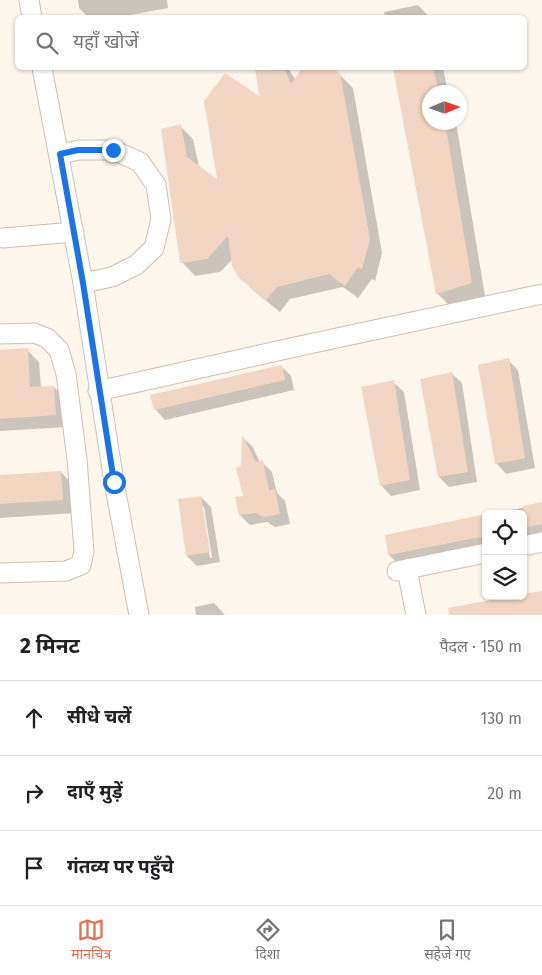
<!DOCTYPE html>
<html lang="hi">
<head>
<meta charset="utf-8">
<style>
	:root { --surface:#fff; --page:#f6f6f6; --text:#202124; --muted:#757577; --line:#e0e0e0; --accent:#e76f51 }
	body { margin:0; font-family:"Fira Sans","Noto Sans Devanagari",sans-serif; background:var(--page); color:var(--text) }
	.controls { position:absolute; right:15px; bottom:15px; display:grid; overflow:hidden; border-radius:8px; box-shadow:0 1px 4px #0004 }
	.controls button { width:45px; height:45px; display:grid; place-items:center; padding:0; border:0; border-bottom:1px solid var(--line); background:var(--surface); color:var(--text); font:25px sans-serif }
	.compass { position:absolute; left:422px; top:85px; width:45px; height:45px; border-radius:50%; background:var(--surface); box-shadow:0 1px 4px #0004; rotate:88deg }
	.stop { position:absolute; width:15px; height:15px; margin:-11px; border:4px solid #1a73e8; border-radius:50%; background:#fff }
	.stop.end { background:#1a73e8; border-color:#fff; box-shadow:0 1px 5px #0008 }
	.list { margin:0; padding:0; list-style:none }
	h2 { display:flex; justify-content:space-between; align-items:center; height:65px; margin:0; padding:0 20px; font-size:21px }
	h2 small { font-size:16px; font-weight:400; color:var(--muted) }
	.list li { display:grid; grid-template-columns:32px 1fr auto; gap:15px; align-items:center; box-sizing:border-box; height:75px; padding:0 20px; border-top:1px solid var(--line) }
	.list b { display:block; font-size:19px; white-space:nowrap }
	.list em { font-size:16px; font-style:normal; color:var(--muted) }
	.icon { flex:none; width:28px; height:28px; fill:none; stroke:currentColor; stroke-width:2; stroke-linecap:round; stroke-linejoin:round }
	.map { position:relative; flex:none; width:542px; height:615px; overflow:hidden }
	.search { position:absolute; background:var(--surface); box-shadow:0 1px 4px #0004; left:15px; right:15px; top:15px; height:55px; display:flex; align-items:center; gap:12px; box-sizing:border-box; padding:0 18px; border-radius:8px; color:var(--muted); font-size:19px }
	.sheet { height:290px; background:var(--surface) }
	nav { display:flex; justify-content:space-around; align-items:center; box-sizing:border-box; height:70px; border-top:1px solid var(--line); background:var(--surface); font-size:14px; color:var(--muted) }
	nav a { display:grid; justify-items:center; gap:2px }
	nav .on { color:var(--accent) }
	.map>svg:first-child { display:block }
	.shadow { fill:#0003; fill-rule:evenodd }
	.building { fill:#f3d5c3 }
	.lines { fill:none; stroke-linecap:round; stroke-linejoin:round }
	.street-casing { stroke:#d1beb0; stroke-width:21 }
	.street { stroke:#fff; stroke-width:19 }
	.route { stroke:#1a73e8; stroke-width:6 }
</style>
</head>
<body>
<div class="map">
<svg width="542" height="615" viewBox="0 0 542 615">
	<rect width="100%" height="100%" fill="#fdf6ec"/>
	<g class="shadow">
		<polygon points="78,0 167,0 168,8 114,18 89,18 79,8"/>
		<polygon points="418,5 430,18 385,18 384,12"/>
		<polygon points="256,68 288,68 295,79 303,68 327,68 339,74 353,88 382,253 375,281 372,279 358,298 343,287 290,299 280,312 254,291 240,277 233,259 220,272 195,276 182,262 180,126 193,139 199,167 218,182 261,99"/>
		<polygon points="394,68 443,68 448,92 430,92 430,122 456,122 485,296 450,306 437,293"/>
		<polygon points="27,350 39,362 41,388 54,387 66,399 68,427 0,431 0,351"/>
		<polygon points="508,360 518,370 535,468 506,474 496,463"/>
		<polygon points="281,366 291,376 294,390 165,420 155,409"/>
		<polygon points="451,373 462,383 477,482 449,487 439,477"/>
		<polygon points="393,382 404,392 420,490 391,496 381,485"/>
		<polygon points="243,438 252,446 260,462 262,462 272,472 277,493 285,501 290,524 275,527 267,522 250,525 240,515 245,497"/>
		<polygon points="61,472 74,486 76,513 0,518 0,476"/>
		<path d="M 201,497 L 211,507 L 220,562 L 197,566 L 187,556 ZM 202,507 L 204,507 L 212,558 L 210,558 Z"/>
		<polygon points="542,504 542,540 523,543 523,514 492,514"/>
		<polygon points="486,515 486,551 402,568 389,555 386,536"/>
		<polygon points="214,603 225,615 196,615 195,607"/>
	</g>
	<g class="building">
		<polygon points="255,68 284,68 291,84 302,68 330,68 340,73 370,239 362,269 358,267 345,286 329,274 277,287 266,300 239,278 232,266 228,236 207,259 180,263 161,129 181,124 187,157 217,179 204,101 225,73 259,96"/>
		<polygon points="393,68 433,68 439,92 430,92 430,122 445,122 472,283 436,294"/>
		<polygon points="28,348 30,387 54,386 56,415 0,419 0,350"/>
		<polygon points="509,358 525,458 495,464 478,365"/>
		<polygon points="282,365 285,380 154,410 150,395"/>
		<polygon points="452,372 468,472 438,477 420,379"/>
		<polygon points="394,380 410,480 380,486 361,387"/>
		<polygon points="242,435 256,462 263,460 269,490 275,489 280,514 264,517 256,513 239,515 235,497 243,496 236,468 241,466"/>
		<polygon points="61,471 63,500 0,504 0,475"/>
		<polygon points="201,496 210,552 186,556 178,499"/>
		<polygon points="542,502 542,524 523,528 523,506"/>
		<polygon points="486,514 486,536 388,555 385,535"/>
		<polygon points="542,591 542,615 449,615 448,608 512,596 523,596 523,594"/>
	</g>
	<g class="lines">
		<g class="street-casing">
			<g id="street">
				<polyline points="29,0 32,18"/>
				<polyline points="42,68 83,283 114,482 139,615"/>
				<polyline points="60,154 79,150 113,150 140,162 156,185 161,219 154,248 136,265 112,277 83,283"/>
				<polyline points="3,238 74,232"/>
				<polyline points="0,334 34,333 47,338 59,350 66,374 77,459 84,551 81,565 66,571 0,573"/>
				<polyline points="98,391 295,347 542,294"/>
				<polyline points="523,546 542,542"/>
				<polyline points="407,569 416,615"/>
				<polyline points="397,571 486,553"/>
			</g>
		</g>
		<use href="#street" class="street"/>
	</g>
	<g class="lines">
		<polyline class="route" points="113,150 78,150 60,154 83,283 114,482"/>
	</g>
</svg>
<div class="controls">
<button><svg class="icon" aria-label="locate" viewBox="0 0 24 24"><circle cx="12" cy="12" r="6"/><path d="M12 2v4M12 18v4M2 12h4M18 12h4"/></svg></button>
<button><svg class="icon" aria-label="layers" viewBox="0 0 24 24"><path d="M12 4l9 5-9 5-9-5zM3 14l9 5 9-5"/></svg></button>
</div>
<svg class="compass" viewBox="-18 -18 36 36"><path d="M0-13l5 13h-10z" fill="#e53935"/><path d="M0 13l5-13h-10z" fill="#757577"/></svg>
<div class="stop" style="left:114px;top:482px"></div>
<div class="stop end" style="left:113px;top:150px"></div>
<div class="search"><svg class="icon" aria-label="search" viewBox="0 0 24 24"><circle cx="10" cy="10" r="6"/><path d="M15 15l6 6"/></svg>यहाँ खोजें</div>
</div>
<section class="sheet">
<h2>2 मिनट<small>पैदल · 150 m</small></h2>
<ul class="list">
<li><svg class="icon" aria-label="ahead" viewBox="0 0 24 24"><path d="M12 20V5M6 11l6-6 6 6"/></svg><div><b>सीधे चलें</b></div><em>130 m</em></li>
<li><svg class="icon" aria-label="right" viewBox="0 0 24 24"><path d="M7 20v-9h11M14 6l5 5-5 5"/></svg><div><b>दाएँ मुड़ें</b></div><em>20 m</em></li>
<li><svg class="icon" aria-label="arrive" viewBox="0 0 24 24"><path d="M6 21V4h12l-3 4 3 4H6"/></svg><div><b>गंतव्य पर पहुँचे</b></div></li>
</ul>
</section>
<nav>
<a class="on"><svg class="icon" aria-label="map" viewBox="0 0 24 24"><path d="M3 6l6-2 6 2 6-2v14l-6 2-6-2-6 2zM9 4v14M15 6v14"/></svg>मानचित्र</a>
<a><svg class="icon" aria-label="directions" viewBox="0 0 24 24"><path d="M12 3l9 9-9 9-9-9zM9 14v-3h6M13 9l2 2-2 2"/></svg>दिशा</a>
<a><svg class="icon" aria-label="saved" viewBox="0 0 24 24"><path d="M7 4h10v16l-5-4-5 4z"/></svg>सहेजे गए</a>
</nav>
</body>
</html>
